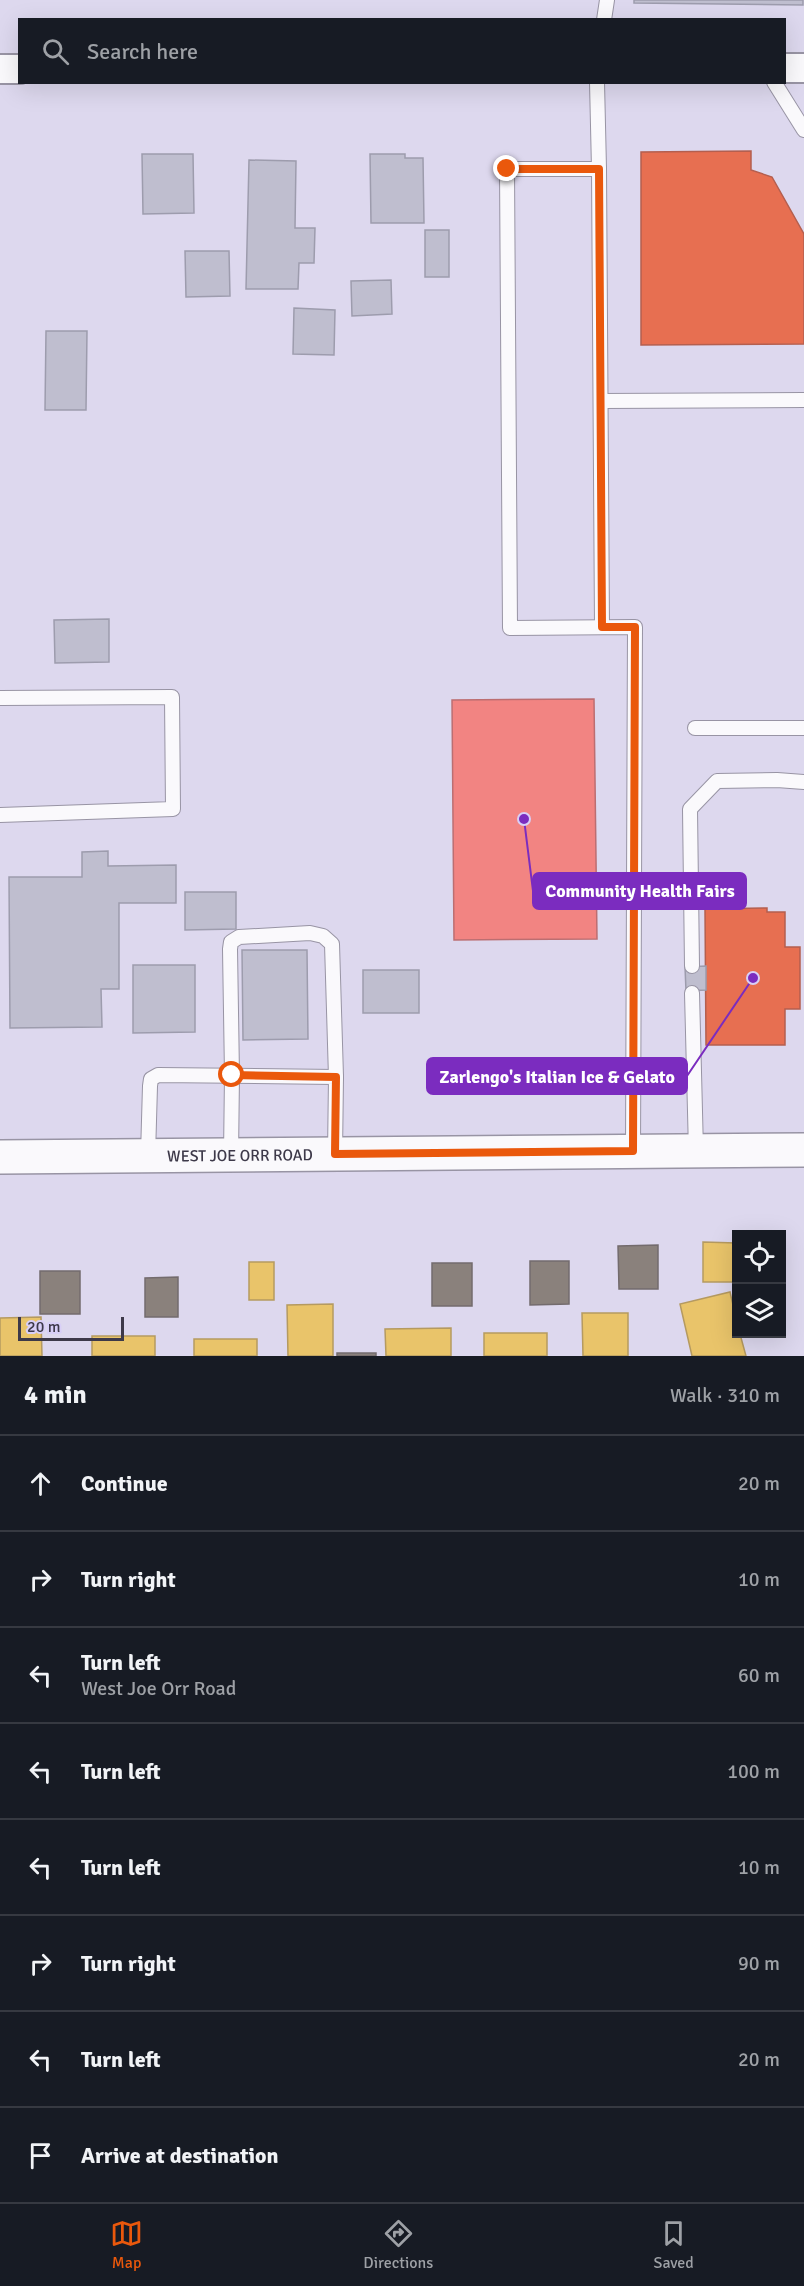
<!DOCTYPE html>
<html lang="en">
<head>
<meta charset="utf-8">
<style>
	:root { --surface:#171b24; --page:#242831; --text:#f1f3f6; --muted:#9ea1a6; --line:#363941; --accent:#ea580c }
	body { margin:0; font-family:Signika,sans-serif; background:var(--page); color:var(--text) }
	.controls { position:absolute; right:18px; bottom:18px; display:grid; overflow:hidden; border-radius:0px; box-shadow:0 6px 24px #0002 }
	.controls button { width:54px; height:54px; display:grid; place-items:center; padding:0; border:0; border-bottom:2px solid var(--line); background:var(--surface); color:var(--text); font:30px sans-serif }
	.scale { position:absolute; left:18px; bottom:15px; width:106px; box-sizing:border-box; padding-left:6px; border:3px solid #3d3949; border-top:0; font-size:16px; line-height:21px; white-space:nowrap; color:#3d3949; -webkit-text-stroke:4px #d8cff7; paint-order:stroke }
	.stop { position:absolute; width:18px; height:18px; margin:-14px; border:4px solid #ea580c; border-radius:50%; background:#fff }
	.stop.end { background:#ea580c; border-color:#fff; box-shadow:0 2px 6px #0008 }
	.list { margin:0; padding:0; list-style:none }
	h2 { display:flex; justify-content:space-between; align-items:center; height:78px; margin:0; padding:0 24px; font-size:26px }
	h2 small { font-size:20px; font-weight:400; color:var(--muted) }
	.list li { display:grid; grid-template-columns:39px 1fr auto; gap:18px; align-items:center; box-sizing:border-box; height:96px; padding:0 24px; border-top:2px solid var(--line) }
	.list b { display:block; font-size:22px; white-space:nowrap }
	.list p { margin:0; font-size:20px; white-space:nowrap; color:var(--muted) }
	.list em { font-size:20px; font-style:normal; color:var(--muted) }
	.icon { flex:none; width:33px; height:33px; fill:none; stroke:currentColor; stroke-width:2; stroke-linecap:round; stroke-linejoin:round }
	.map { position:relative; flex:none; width:804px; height:1356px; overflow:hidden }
	.search { position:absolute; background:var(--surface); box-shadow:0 6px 24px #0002; left:18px; right:18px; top:18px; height:66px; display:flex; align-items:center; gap:15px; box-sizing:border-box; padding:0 21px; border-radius:0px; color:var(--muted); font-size:22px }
	.sheet { height:846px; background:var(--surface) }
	nav { display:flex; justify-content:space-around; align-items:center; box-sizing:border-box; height:84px; border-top:2px solid var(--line); background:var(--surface); font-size:16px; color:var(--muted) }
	nav a { display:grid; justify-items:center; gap:3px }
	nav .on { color:var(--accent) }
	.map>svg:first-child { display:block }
	.homes { fill:#e9c46a; stroke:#b59a60; stroke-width:1.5 }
	.shops { fill:#e76f51; stroke:#b45f4f; stroke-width:1.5 }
	.health { fill:#f28482; stroke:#bc6e71; stroke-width:1.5 }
	.industry { fill:#8a817c; stroke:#736b6d; stroke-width:1.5 }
	.building { fill:#bfbecf; stroke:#9d9cad; stroke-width:1.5 }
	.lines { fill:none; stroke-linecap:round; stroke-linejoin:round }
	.lane-casing { stroke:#9894a4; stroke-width:16 }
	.street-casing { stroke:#9894a4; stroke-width:32 }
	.secondary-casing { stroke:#9894a4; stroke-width:36 }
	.lane { stroke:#faf9fc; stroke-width:14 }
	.street { stroke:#faf9fc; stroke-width:28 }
	.secondary { stroke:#faf9fc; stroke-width:33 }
	.route { stroke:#ea580c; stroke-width:8 }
	.labels { text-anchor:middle; stroke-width:6; stroke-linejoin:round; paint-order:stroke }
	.street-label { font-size:16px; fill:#3d3949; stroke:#d8cff7 }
	.leader { fill:none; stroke:#7b2cbf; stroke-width:2 }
	.callout-dot { fill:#7b2cbf; stroke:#d8cff7; stroke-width:2 }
	.callout { fill:#7b2cbf; stroke:#7b2cbf; stroke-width:2 }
	.callout-label { font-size:18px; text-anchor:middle; font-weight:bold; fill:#fff }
</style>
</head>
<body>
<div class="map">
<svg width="804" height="1356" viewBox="0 0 804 1356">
	<rect width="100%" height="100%" fill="#ddd8ee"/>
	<g class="homes">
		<polygon points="703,1242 736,1243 736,1282 703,1282"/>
		<rect x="249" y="1262" width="25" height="38"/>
		<polygon points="730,1292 736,1318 736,1334 740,1334 746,1356 692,1356 680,1304"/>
		<polygon points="333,1304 333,1356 288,1356 287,1305"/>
		<polygon points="582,1313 628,1313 628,1356 583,1356"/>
		<polygon points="41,1317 42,1356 0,1356 0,1318"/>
		<polygon points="451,1328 451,1356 386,1356 385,1329"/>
		<rect x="484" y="1333" width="63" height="23"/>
		<rect x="92" y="1336" width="63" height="20"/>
		<rect x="194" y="1339" width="63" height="17"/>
	</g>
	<g class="shops">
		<polygon points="751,151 751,170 772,177 804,234 804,344 641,345 641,152"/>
		<polygon points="767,908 767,912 785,912 785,947 800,947 800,1009 785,1009 785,1045 706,1045 705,909"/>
	</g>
	<polygon class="health" points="594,699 597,939 454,940 452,700"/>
	<g class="industry">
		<polygon points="658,1245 658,1289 619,1289 618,1246"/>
		<polygon points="530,1261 569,1261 569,1304 530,1305"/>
		<rect x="432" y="1263" width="40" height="43"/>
		<rect x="40" y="1271" width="40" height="43"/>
		<polygon points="178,1277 178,1317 145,1317 145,1278"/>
		<rect x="337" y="1353" width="39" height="3"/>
	</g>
	<g class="building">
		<polygon points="634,0 803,0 803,5 634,3"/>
		<polygon points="142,154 193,154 194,213 143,214"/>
		<polygon points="370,154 405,154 405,158 423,158 424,223 371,223"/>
		<polygon points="249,160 296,161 295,228 315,228 314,263 299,263 298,289 246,289"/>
		<rect x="425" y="230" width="24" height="47"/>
		<polygon points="185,251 229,251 230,296 186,297"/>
		<polygon points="391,280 392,314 352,316 351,281"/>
		<polygon points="294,308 335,310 334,355 293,354"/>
		<polygon points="46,331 87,331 86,410 45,410"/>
		<polygon points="109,619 109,662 55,663 54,620"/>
		<polygon points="108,851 108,866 176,865 176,903 119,903 119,989 101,989 102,1027 10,1028 9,877 82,877 82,852"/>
		<polygon points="185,892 236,892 236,929 185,930"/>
		<polygon points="242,950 307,950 308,1039 243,1040"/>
		<polygon points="133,965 195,965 195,1032 133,1033"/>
		<polygon points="706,966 706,990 686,991 685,967"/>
		<rect x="363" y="970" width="56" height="43"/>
	</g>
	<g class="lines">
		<g class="lane-casing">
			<g id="lane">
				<polyline points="604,20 607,0"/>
				<polyline points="597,82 599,169 507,169 510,628 635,627 633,1151"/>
				<polyline points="774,82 804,130"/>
				<polyline points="599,169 602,627"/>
				<polyline points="601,401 804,400"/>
				<polyline points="0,698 172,697 173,809 0,815"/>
				<polyline points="695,728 804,728"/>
				<polyline points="692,966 690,809 717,781 777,780 804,782"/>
				<polyline points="692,993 696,1151"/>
				<polyline points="148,1155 150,1086 151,1079 158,1075 336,1077 335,1154"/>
				<polyline points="231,1155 232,1075 230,949 231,942 239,937 310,933 323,936 332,944 336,1077"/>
			</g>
		</g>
		<g class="street-casing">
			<g id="street">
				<polyline points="784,68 804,68"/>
				<polyline points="0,69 20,69"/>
			</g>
		</g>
		<g class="secondary-casing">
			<g id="secondary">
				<path id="s1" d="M 0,1157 L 804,1150"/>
			</g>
		</g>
		<use href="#lane" class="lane"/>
		<use href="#street" class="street"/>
		<use href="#secondary" class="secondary"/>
	</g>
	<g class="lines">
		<polyline class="route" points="232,1075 336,1077 335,1154 633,1151 635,627 602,627 599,169 507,169"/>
	</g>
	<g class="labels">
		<g class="street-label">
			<text dy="6" stroke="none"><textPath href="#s1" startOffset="240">WEST JOE ORR ROAD</textPath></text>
		</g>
	</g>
	<path class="leader" d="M524 819L533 891M753 978L687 1076"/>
	<g class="callout-dot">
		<circle cx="524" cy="819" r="6"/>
		<circle cx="753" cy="978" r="6"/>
	</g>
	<g class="callout">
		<rect x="533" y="873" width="213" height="36" rx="6"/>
		<rect x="427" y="1058" width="260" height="36" rx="6"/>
	</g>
	<g class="callout-label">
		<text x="640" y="897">Community Health Fairs</text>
		<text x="557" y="1083">Zarlengo's Italian Ice &amp; Gelato</text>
	</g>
</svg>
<div class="controls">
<button><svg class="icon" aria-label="locate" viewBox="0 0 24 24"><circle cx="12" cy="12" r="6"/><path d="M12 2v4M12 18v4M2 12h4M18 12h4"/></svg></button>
<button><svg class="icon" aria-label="layers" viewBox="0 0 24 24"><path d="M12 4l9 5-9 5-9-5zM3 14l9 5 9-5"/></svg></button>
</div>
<div class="scale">20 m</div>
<div class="stop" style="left:232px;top:1075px"></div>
<div class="stop end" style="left:507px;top:169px"></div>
<div class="search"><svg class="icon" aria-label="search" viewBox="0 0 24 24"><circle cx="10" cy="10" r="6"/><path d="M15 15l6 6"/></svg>Search here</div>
</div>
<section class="sheet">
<h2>4 min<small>Walk · 310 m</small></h2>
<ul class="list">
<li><svg class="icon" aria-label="ahead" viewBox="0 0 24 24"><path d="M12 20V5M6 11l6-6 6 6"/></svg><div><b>Continue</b></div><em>20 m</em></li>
<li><svg class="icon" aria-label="right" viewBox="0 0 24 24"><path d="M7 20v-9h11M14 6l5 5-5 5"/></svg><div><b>Turn right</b></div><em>10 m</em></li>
<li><svg class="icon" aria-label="left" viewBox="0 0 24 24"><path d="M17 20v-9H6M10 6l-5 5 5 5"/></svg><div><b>Turn left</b><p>West Joe Orr Road</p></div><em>60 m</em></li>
<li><svg class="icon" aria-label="left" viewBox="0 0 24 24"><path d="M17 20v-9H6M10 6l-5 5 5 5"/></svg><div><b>Turn left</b></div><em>100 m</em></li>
<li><svg class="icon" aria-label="left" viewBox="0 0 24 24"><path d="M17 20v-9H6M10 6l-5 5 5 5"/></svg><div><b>Turn left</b></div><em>10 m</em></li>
<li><svg class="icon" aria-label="right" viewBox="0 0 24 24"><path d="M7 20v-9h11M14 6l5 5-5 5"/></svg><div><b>Turn right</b></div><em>90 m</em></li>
<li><svg class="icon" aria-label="left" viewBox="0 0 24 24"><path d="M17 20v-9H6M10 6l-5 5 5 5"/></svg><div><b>Turn left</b></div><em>20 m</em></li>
<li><svg class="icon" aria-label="arrive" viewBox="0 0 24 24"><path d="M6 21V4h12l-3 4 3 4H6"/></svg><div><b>Arrive at destination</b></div></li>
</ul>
</section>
<nav>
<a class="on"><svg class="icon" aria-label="map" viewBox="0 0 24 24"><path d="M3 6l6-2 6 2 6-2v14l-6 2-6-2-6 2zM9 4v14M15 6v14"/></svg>Map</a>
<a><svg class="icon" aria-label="directions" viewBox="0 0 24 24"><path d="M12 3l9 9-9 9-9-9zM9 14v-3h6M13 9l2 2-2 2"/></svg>Directions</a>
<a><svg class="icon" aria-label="saved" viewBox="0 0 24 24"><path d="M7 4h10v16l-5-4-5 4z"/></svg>Saved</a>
</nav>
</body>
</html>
